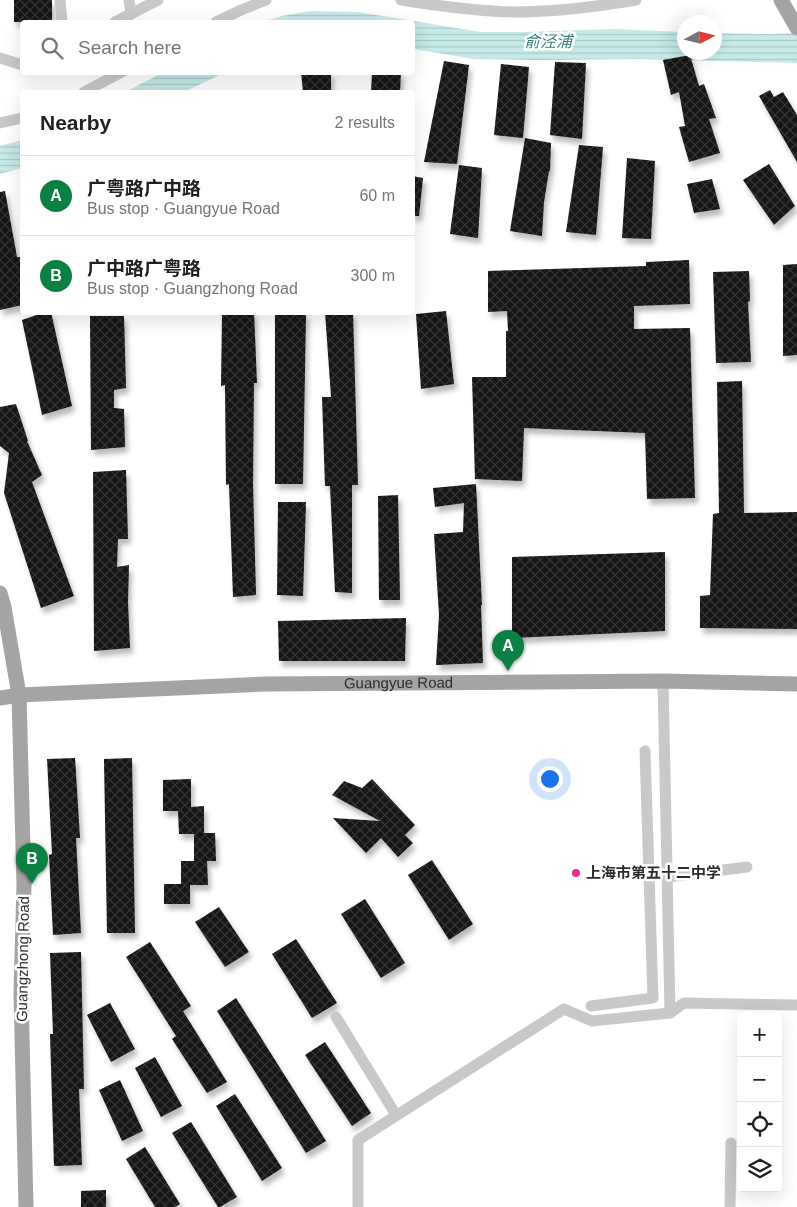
<!DOCTYPE html>
<html lang="en">
<head>
<meta charset="utf-8">
<style>
	:root { --surface:#fff; --page:#f2f2f2; --text:#202124; --muted:#757577; --line:#e0e0e0; --accent:#0b8043 }
	body { margin:0; font-family:Arial,"Noto Sans SC",sans-serif; background:var(--page); color:var(--text) }
	.controls { position:absolute; right:15px; bottom:15px; display:grid; overflow:hidden; border-radius:5px; box-shadow:0 5px 20px #0002 }
	.controls button { width:45px; height:45px; display:grid; place-items:center; padding:0; border:0; border-bottom:1px solid var(--line); background:var(--surface); color:var(--text); font:25px sans-serif }
	.compass { position:absolute; left:677px; top:15px; width:45px; height:45px; border-radius:50%; background:var(--surface); box-shadow:0 5px 20px #0002; rotate:83deg }
	.you { position:absolute; left:549px; top:778px; width:18px; height:18px; margin:-12px; border:4px solid #fff; border-radius:50%; background:#1a73e8; box-shadow:0 0 0 8px #1a73e833 }
	.badge { display:grid; place-items:center; width:32px; height:32px; border-radius:50%; background:var(--accent); color:#fff; font-size:16px; font-weight:700 }
	.pin { position:absolute; translate:-50% -41px; filter:drop-shadow(0 1px 2px #0008) }
	.pin::after { content:''; position:absolute; top:26px; width:18px; height:15px; background:inherit; clip-path:polygon(0 0,100% 0,50% 100%) }
	.list { margin:0; padding:0; list-style:none }
	h2 { display:flex; justify-content:space-between; align-items:center; height:65px; margin:0; padding:0 20px; font-size:21px }
	h2 small { font-size:16px; font-weight:400; color:var(--muted) }
	.list li { display:grid; grid-template-columns:32px 1fr auto; gap:15px; align-items:center; box-sizing:border-box; height:80px; padding:0 20px; border-top:1px solid var(--line) }
	.list b { display:block; font-size:19px; white-space:nowrap }
	.list p { margin:0; font-size:16px; white-space:nowrap; color:var(--muted) }
	.list em { font-size:16px; font-style:normal; color:var(--muted) }
	.icon { flex:none; width:28px; height:28px; fill:none; stroke:currentColor; stroke-width:2; stroke-linecap:round; stroke-linejoin:round }
	.map { position:relative; flex:none; width:797px; height:1207px; overflow:hidden }
	.search { position:absolute; background:var(--surface); box-shadow:0 5px 20px #0002; left:20px; top:20px; width:395px; height:55px; display:flex; align-items:center; gap:12px; box-sizing:border-box; padding:0 18px; border-radius:5px; color:var(--muted); font-size:19px }
	.panel { position:absolute; background:var(--surface); box-shadow:0 5px 20px #0002; left:20px; top:90px; width:395px; height:225px; border-radius:5px }
	.map>svg:first-child { display:block }
	.water { fill:url(#water-rules) }
	.building { fill:url(#building-cross-hatch); filter:url(#shadow) }
	.lines { fill:none; stroke-linecap:round; stroke-linejoin:round }
	.minor { stroke:#c9c9c9; stroke-width:11 }
	.major { stroke:#a4a4a4; stroke-width:15 }
	.poi-dot { fill:#e32e8d; stroke:#fff; stroke-width:2 }
	.labels { text-anchor:middle; stroke-width:5; stroke-linejoin:round; paint-order:stroke }
	.street-label { font-size:15px; fill:#2c2c2c; stroke:#fff }
	.poi-label { font-size:15px; font-weight:bold; fill:#2c2c2c; stroke:#fff; text-anchor:start }
	.water-label { font-size:16px; font-style:italic; fill:#38817c; stroke:#fff }
</style>
</head>
<body>
<div class="map">
<svg width="797" height="1207" viewBox="0 0 797 1207">
	<defs>
		<pattern id="water-rules" width="6" height="5" patternUnits="userSpaceOnUse" patternTransform="scale(1.25)"><rect width="6" height="5" fill="#c5eae8"/><path d="M0 2.5h6" fill="none" stroke="#a9c9c7"/></pattern>
		<pattern id="building-cross-hatch" width="8" height="8" patternUnits="userSpaceOnUse" patternTransform="scale(1.25)"><rect width="8" height="8" fill="#131313"/><path d="M0 0l8 8M0 8l8-8" fill="none" stroke="#363636"/></pattern>
		<filter id="shadow"><feDropShadow dx="3" dy="5.5" stdDeviation="2.5" flood-color="#0004"/></filter>
	</defs>
	<rect width="100%" height="100%" fill="#fff"/>
	<g class="water">
		<polygon points="310,11 358,12 481,32 522,32 614,29 684,32 684,52 714,52 715,33 765,34 797,33 797,63 641,59 535,60 474,59 413,49 412,22 263,22 282,16"/>
		<polygon points="164,72 224,72 224,73 184,92 125,92"/>
		<polygon points="22,140 22,168 0,174 0,146"/>
	</g>
	<g class="building">
		<rect x="14" y="0" width="38" height="22"/>
		<polygon points="690,55 699,86 704,84 716,118 709,119 720,153 689,162 679,127 685,126 679,92 671,95 663,60"/>
		<polygon points="444,61 469,65 457,164 424,162"/>
		<polygon points="555,62 586,63 582,139 550,135"/>
		<polygon points="501,64 529,67 523,138 494,135"/>
		<polygon points="301,72 331,72 331,92 303,92"/>
		<polygon points="372,72 401,72 400,92 371,92"/>
		<polygon points="770,90 774,97 783,92 797,115 797,162 759,96"/>
		<polygon points="525,138 551,143 550,172 549,171 544,202 542,236 510,231"/>
		<polygon points="579,145 603,147 596,235 566,232"/>
		<polygon points="627,158 655,161 651,239 622,238"/>
		<polygon points="769,164 795,206 774,225 743,180"/>
		<polygon points="459,165 482,168 478,238 450,234"/>
		<polygon points="412,176 423,178 419,216 412,216"/>
		<polygon points="712,179 720,209 694,213 687,184"/>
		<polygon points="5,191 17,257 20,257 20,262 22,262 22,305 0,310 0,192"/>
		<polygon points="689,260 690,304 634,306 634,329 690,328 695,498 647,499 645,433 524,428 522,481 475,479 472,377 506,377 506,331 508,331 507,311 488,312 488,271 646,266 646,262"/>
		<polygon points="797,264 797,355 783,356 783,265"/>
		<polygon points="749,271 750,301 748,302 751,362 716,363 713,272"/>
		<polygon points="446,311 454,384 421,389 416,314"/>
		<polygon points="45,312 51,312 72,406 42,415 22,320"/>
		<polygon points="222,312 254,312 257,383 254,383 253,483 256,595 233,597 229,484 226,485 225,385 221,386"/>
		<polygon points="275,312 306,312 303,484 275,484"/>
		<polygon points="325,312 353,312 358,485 352,485 352,593 335,592 330,486 325,486 322,397 331,397"/>
		<polygon points="90,316 124,316 126,388 114,390 114,408 124,409 125,447 91,450"/>
		<polygon points="742,381 744,513 797,512 797,629 700,628 700,596 710,595 713,514 719,513 717,382"/>
		<polygon points="16,404 28,441 27,441 42,475 32,482 74,596 41,608 4,493 9,453 0,446 0,407"/>
		<polygon points="126,470 128,539 118,539 117,567 129,565 128,602 130,648 94,651 93,472"/>
		<polygon points="476,484 482,605 481,605 483,663 436,665 439,615 434,534 463,532 464,503 435,507 433,488"/>
		<polygon points="398,495 400,600 379,600 378,496"/>
		<polygon points="278,502 306,502 303,596 277,595"/>
		<polygon points="665,552 665,631 512,638 512,557"/>
		<polygon points="406,618 405,661 279,661 278,621"/>
		<polygon points="75,758 80,838 76,838 81,933 53,935 49,855 52,854 47,759"/>
		<polygon points="132,758 135,933 107,933 104,759"/>
		<polygon points="191,779 191,807 204,806 204,833 215,833 216,861 207,861 208,885 190,885 190,904 164,904 164,884 181,884 181,861 194,861 194,834 179,834 178,811 163,811 163,780"/>
		<polygon points="372,779 415,825 405,835 413,843 398,857 381,838 366,853 333,818 380,821 332,795 344,781 362,788"/>
		<polygon points="432,860 473,924 449,940 408,875"/>
		<polygon points="365,899 405,963 381,978 341,914"/>
		<polygon points="219,907 249,952 225,967 195,922"/>
		<polygon points="296,939 337,1003 312,1018 272,954"/>
		<polygon points="150,942 191,1006 183,1011 227,1082 207,1093 172,1039 176,1036 126,957"/>
		<polygon points="81,952 84,1089 79,1089 82,1165 54,1166 50,1034 53,1034 50,953"/>
		<polygon points="236,998 326,1141 306,1153 217,1011"/>
		<polygon points="110,1003 135,1049 111,1062 87,1015"/>
		<polygon points="325,1042 371,1113 352,1126 305,1055"/>
		<polygon points="155,1057 182,1106 161,1117 135,1068"/>
		<polygon points="120,1080 143,1131 122,1141 99,1090"/>
		<polygon points="235,1094 282,1168 262,1181 216,1106"/>
		<polygon points="191,1122 237,1197 220,1207 218,1207 172,1133"/>
		<polygon points="145,1147 180,1204 175,1207 155,1207 126,1159"/>
		<polygon points="106,1190 106,1207 81,1207 81,1191"/>
	</g>
	<g class="lines">
		<g class="minor">
			<polyline points="60,0 62,22"/>
			<polyline points="129,0 131,14"/>
			<path d="M 401,0 C 438,6 476,11 513,12 C 555,12 595,7 636,0"/>
			<polyline points="115,22 158,0"/>
			<polyline points="216,22 241,10 266,0"/>
			<polyline points="0,58 22,65"/>
			<polyline points="84,92 122,72"/>
			<polyline points="0,123 22,118"/>
			<polyline points="663,681 670,1013"/>
			<polyline points="668,877 747,867"/>
			<polyline points="591,1006 653,998 645,751"/>
			<polyline points="336,1017 396,1115"/>
			<polyline points="358,1207 358,1140 564,1009 592,1021 670,1013 684,1003 797,1005"/>
			<polyline points="730,1207 731,1143"/>
		</g>
		<g class="major">
			<polyline points="781,0 797,28"/>
			<polyline points="0,593 4,607 19,695 24,885 21,993 26,1207"/>
			<path id="s1" d="M 0,698 L 19,695 L 265,684 L 663,681 L 797,684"/>
		</g>
	</g>
	<circle class="poi-dot" cx="576" cy="873" r="5"/>
	<g class="labels">
		<g class="street-label">
			<text dy="5" stroke="none"><textPath href="#s1" startOffset="399">Guangyue Road</textPath></text>
			<text transform="translate(23 959) rotate(-89)" y="5">Guangzhong Road</text>
		</g>
		<g class="poi-label">
			<text x="586" y="878">上海市第五十二中学</text>
		</g>
		<g class="water-label">
			<text x="548" y="47">俞泾浦</text>
		</g>
	</g>
</svg>
<div class="controls">
<button>+</button>
<button>−</button>
<button><svg class="icon" aria-label="locate" viewBox="0 0 24 24"><circle cx="12" cy="12" r="6"/><path d="M12 2v4M12 18v4M2 12h4M18 12h4"/></svg></button>
<button><svg class="icon" aria-label="layers" viewBox="0 0 24 24"><path d="M12 4l9 5-9 5-9-5zM3 14l9 5 9-5"/></svg></button>
</div>
<svg class="compass" viewBox="-18 -18 36 36"><path d="M0-13l5 13h-10z" fill="#e53935"/><path d="M0 13l5-13h-10z" fill="#757577"/></svg>
<div class="you"></div>
<div class="pin badge" style="left:508px;top:671px">A</div>
<div class="pin badge" style="left:32px;top:884px">B</div>
<div class="search"><svg class="icon" aria-label="search" viewBox="0 0 24 24"><circle cx="10" cy="10" r="6"/><path d="M15 15l6 6"/></svg>Search here</div>
<section class="panel">
<h2>Nearby<small>2 results</small></h2>
<ul class="list">
<li><span class="badge">A</span><div><b>广粤路广中路</b><p>Bus stop · Guangyue Road</p></div><em>60 m</em></li>
<li><span class="badge">B</span><div><b>广中路广粤路</b><p>Bus stop · Guangzhong Road</p></div><em>300 m</em></li>
</ul>
</section>
</div>
</body>
</html>
